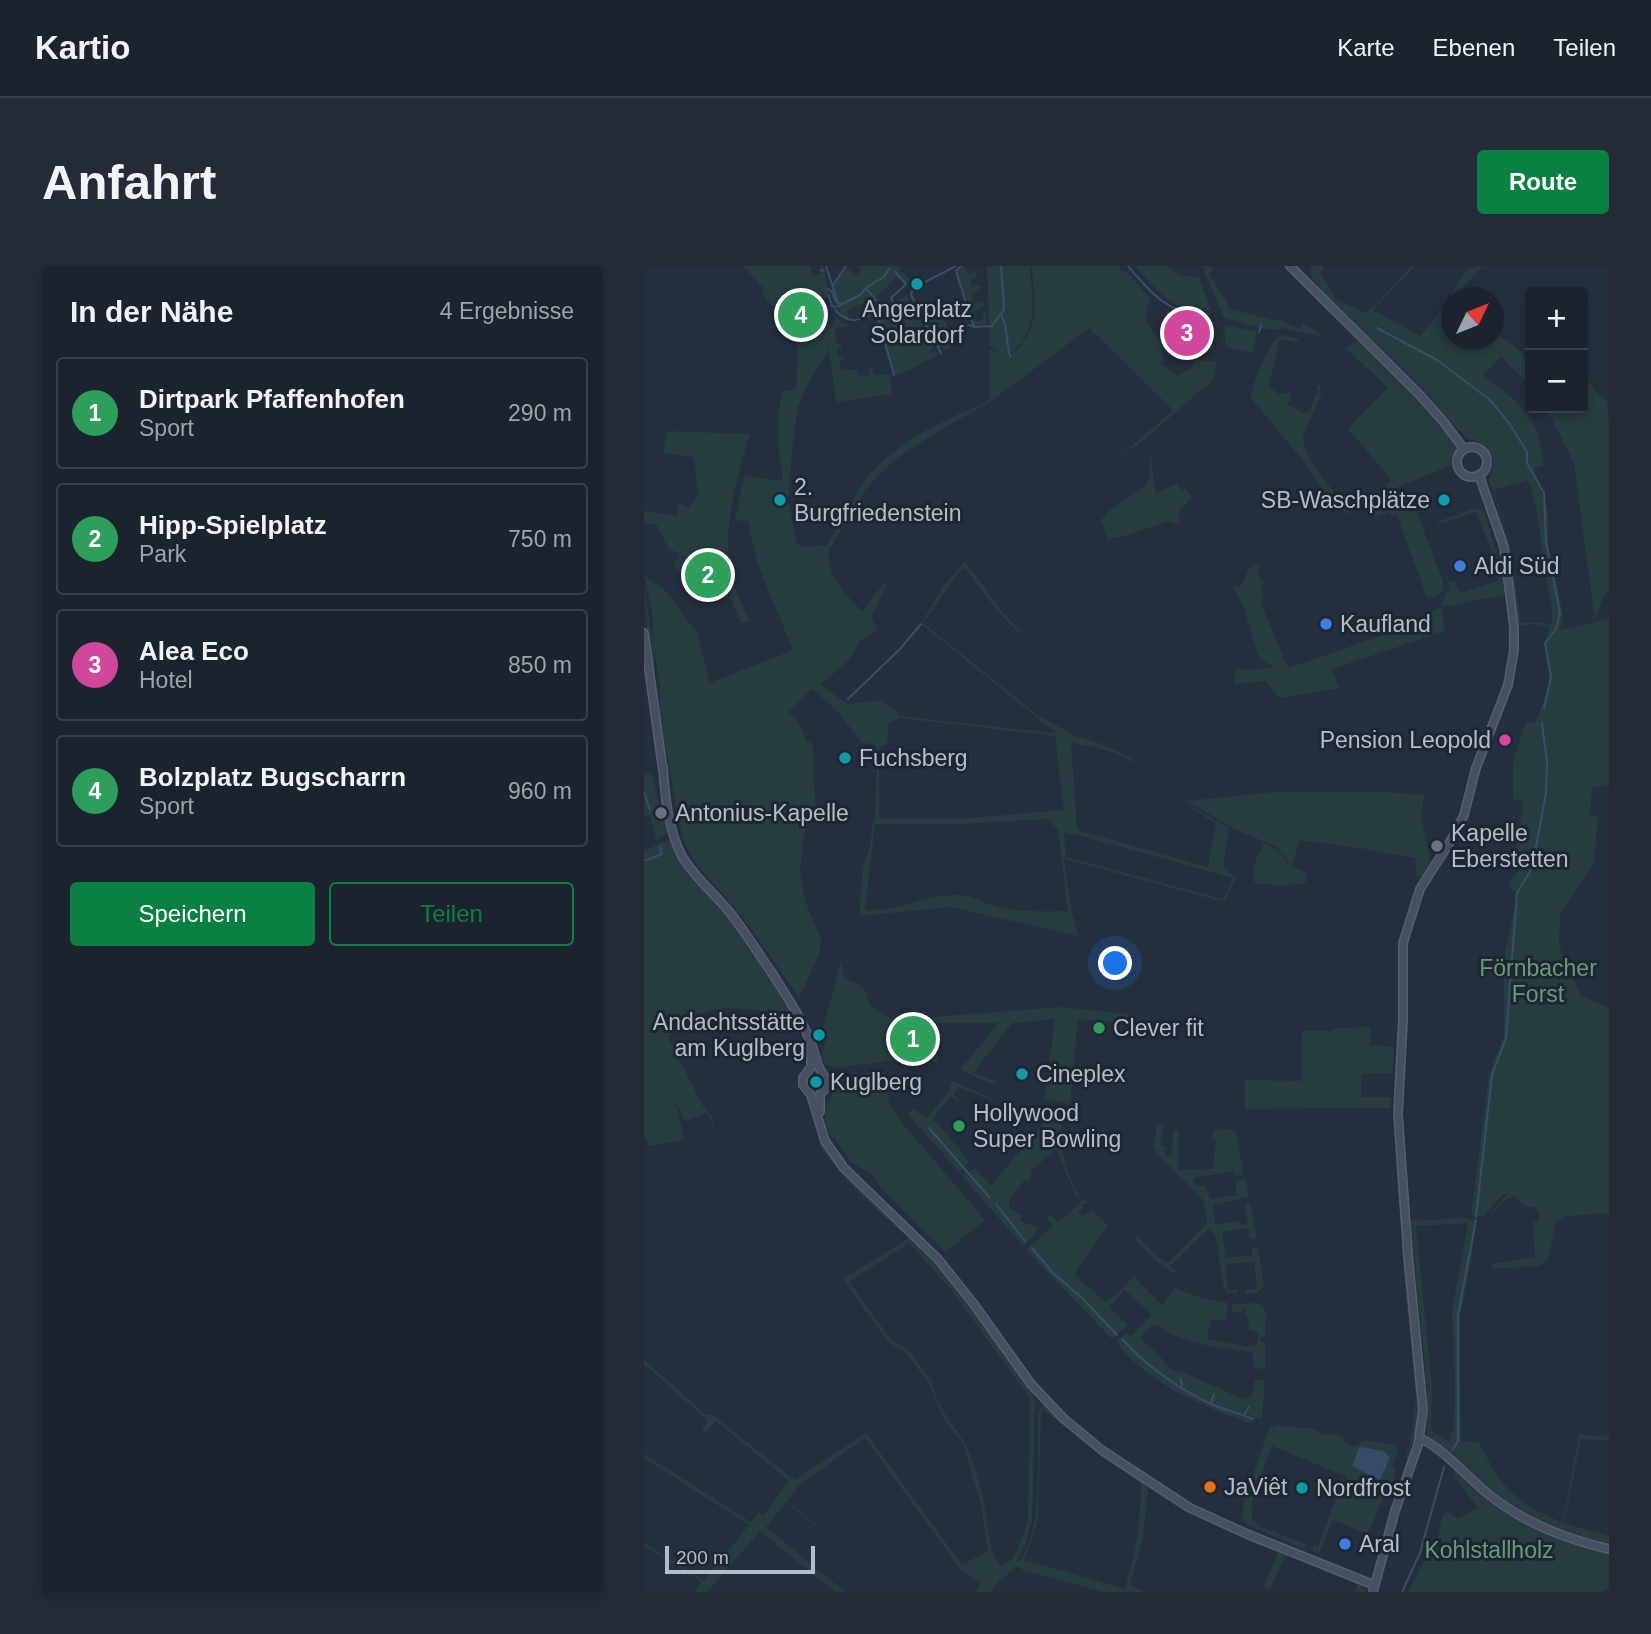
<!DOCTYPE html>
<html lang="de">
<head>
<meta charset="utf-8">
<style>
	:root { --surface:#1b232e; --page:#242b36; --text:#f1f3f6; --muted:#a0a4aa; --line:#39404a; --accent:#0b8043 }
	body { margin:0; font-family:Helvetica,sans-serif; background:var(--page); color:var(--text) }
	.controls { position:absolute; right:21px; top:21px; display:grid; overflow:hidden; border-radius:7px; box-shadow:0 4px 10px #0003 }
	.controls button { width:63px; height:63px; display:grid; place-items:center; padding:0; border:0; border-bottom:2px solid var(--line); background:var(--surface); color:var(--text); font:35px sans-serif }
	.compass { position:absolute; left:797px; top:21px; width:63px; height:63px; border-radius:50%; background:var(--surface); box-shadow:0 4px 10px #0003; rotate:47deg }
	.scale { position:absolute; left:21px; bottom:18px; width:150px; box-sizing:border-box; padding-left:7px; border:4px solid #b4bcc9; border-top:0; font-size:19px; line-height:24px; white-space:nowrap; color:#b4bcc9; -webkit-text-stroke:5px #1d2633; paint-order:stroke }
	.you { position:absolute; left:472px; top:698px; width:24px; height:24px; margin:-18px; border:5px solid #fff; border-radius:50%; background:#1a73e8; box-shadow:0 0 0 10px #1a73e833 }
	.badge { display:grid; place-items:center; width:46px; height:46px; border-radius:50%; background:var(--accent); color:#fff; font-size:23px; font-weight:700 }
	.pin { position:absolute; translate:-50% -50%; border:4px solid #fff; box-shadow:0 2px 7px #0006 }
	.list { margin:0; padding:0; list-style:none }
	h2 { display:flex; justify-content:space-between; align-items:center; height:91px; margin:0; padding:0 28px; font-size:30px }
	h2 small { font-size:23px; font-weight:400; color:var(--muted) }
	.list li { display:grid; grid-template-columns:46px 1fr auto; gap:21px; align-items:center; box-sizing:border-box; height:112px; margin:0 14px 14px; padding:0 14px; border:2px solid var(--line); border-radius:7px }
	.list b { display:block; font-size:26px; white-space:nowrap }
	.list p { margin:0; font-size:23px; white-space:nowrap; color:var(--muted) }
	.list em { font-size:23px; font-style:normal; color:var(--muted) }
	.actions { display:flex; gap:14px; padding:21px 28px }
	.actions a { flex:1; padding:16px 0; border:2px solid var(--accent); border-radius:7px; text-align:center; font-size:24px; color:var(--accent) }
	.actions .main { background:var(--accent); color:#fff }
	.map { position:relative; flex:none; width:965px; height:1326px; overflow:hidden; border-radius:7px }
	header { display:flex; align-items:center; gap:42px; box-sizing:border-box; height:98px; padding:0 35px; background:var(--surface); border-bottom:2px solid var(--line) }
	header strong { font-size:33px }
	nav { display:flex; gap:38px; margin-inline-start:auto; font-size:24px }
	.intro { display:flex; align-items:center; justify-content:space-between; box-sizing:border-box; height:168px; padding:0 42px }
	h1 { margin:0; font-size:49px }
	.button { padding:18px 32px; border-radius:7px; background:var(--accent); color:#fff; font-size:24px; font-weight:700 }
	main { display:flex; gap:42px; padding:0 42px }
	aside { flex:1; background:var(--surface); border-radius:7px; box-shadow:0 4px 10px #0003 }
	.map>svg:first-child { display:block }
	.green { fill:#263c3f; fill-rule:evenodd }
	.water { fill:#394c67 }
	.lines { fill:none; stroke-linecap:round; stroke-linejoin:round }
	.stream { stroke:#394c67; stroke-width:2 }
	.secondary-casing { stroke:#565f6c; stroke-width:10 }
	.secondary { stroke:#465061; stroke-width:7 }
	.culture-dot { fill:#0f9aa8; stroke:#1d2633; stroke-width:2.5 }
	.shop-dot { fill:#3f7fe0; stroke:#1d2633; stroke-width:2.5 }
	.hotel-dot { fill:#d1479c; stroke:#1d2633; stroke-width:2.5 }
	.worship-dot { fill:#6b7280; stroke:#1d2633; stroke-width:2.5 }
	.leisure-dot { fill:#2e9e5b; stroke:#1d2633; stroke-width:2.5 }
	.food-dot { fill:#e8710a; stroke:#1d2633; stroke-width:2.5 }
	.labels { text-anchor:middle; stroke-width:6; stroke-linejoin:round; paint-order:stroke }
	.poi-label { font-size:23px; fill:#b4bcc9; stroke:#1d2633; text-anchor:start }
	.park-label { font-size:23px; fill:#6b9a76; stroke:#1d2633 }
</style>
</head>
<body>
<header>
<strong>Kartio</strong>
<nav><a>Karte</a><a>Ebenen</a><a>Teilen</a></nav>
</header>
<div class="intro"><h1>Anfahrt</h1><a class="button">Route</a></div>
<main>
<aside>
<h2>In der Nähe<small>4 Ergebnisse</small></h2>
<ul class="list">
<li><span class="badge" style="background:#2e9e5b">1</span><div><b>Dirtpark Pfaffenhofen</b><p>Sport</p></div><em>290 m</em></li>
<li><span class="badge" style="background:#2e9e5b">2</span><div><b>Hipp-Spielplatz</b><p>Park</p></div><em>750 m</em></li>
<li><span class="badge" style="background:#d1479c">3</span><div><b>Alea Eco</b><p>Hotel</p></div><em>850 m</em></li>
<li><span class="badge" style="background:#2e9e5b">4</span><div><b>Bolzplatz Bugscharrn</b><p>Sport</p></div><em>960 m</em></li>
</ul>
<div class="actions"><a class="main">Speichern</a><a>Teilen</a></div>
</aside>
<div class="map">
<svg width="965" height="1326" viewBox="0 0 965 1326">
	<rect width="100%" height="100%" fill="#242f3e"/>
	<g class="green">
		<path d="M 99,0 L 166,0 L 169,10 L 177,7 L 177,0 L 179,0 L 186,31 L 170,35 L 186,61 L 192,51 L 198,57 L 204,58 L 204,60 L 191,62 L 193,78 L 197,78 L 198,81 L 193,82 L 194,90 L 200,89 L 201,93 L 196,95 L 197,104 L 213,104 L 214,110 L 225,109 L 224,102 L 229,101 L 230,108 L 246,109 L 248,128 L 192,136 L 185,82 L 178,97 L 168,109 L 154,141 L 149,175 L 144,234 L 153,278 C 165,284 172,276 182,281 C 195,259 207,236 221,215 C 248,177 301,154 342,136 L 346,132 L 345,85 L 347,83 C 359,90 365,91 376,80 C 396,58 391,27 387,0 L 475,0 L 478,6 L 481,4 L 506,33 C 505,38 502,44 502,49 C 502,62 516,74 524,82 L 517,89 L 520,93 L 516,97 L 534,110 L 546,103 L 551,94 L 573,96 L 569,114 L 502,172 L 472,194 L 529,144 L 445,62 L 343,138 L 301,161 L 256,190 L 236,207 L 221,224 L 185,284 C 182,310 201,328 218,345 L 241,316 L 243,317 L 227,351 L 233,364 L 217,374 L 203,396 L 176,419 L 204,438 L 238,434 L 256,449 L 280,453 L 412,467 L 277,358 L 297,323 L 321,295 L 358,346 L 382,371 C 356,354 341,326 321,303 L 317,303 L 279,357 L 395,450 L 432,470 L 458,478 L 485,491 L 547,540 L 585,562 L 579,601 L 592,611 L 580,636 L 420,593 L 428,647 L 435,670 L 307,641 L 215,650 L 219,600 L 226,581 L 229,555 L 231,554 L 233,495 L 231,479 L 217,476 L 195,447 L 171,425 L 167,424 L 144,446 C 152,453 161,464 161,474 L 168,477 L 171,498 L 169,501 L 172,542 L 160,567 L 156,606 L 161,635 L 177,673 L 176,687 L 155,732 C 135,703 115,672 92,644 C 72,618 45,597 37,565 L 16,452 L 16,422 L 11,385 L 10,422 L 8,425 L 0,322 L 10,382 L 8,343 L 0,310 L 20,323 L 53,367 L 66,417 L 149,384 L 113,296 L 104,256 L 91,254 L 100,210 L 139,215 C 135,184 130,155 139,125 L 152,123 L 154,81 L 136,45 C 130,41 123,35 118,26 L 120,23 ZM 256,452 L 411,470 L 420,544 L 314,553 L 235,552 L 235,483 L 243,477 L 245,457 ZM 427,476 C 446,482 467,482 484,493 C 516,512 539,540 572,557 L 564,601 L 433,564 ZM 404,553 L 414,564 L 424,645 C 401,645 376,647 353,641 C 343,638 333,632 323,630 C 287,624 256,647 221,644 L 231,558 L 315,558 ZM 420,566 L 430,568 L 589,612 L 579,633 L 422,591 Z"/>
		<polygon points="211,0 257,0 256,7 262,8 266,14 261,18 253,11 233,30 239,37 237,41 231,41 228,34 203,44 205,54 198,50 194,42 188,42 193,38 188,22 202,1 211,9 215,8 217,3"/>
		<polygon points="317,0 321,0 323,8 331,6 333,12 327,14 328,21 336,19 338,21 327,28 330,38 338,36 340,40 328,46 332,56 340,53 338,48 342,46 342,59 329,60 312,5"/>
		<path d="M 343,0 L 385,0 C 390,30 395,70 364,88 L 356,87 L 346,80 Z"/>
		<path d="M 492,0 L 522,0 L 537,10 L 555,11 L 567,44 C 535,51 510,23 492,0 Z"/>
		<polygon points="558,0 565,0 569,4 565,8 585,38 583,40 589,46 591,44 632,55 635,53 656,63 659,58 670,63 682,72 638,62 635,64 615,62 580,52"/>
		<path d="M 667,0 L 679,0 L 677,8 C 684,16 687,31 697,36 C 705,40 711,40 718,46 L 716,49 L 732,39 L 767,0 L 771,0 L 729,44 L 776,70 L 796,46 L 823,3 L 839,0 L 810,31 L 808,32 L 808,74 L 850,74 L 850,67 C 875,83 886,86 886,120 L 857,90 L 839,109 C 858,124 880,139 891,161 C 896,172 897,187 900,199 L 890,203 L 904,244 L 904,284 L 910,302 L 919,350 L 916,364 L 948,357 L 950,348 L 930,197 L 902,142 L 939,142 L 940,92 C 940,107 949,128 963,135 L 965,160 L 965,323 C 955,335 957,343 949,356 L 965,352 L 965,519 L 948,522 L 946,551 L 954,550 L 950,597 L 916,649 L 915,679 L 937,730 L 965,742 L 965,947 L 923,950 L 912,957 L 903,996 L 893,1000 L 849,1003 L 847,998 L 891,991 L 889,956 L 894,956 L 896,952 L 892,941 L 881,941 L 871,930 L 862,933 L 844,951 L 865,926 L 856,931 L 839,951 L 827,950 L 845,808 L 860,770 L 860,691 L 875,621 L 872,625 L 865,623 L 867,614 L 880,599 L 870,595 L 880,536 L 869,533 L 869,496 L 882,456 L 891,457 L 906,420 L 902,372 L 906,361 L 891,358 L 875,360 L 867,295 L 861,266 L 845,214 L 849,197 L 847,188 L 838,178 L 821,171 L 770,114 L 710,57 L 714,53 L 709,55 L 683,32 L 666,8 ZM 884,214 C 895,243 896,274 901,305 C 903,323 911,340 907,359 L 891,356 L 877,357 C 871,311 865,268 849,224 Z"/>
		<polygon points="263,30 290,82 286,84 288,87 292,85 294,89 270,101 270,103 250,109 233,49 235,48 237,52 241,50 242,45 243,49 248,47 247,43 250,42 250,36"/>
		<polygon points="291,37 313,79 299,84 298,81 294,83 292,77 295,75 292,69 288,71 284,63 288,61 285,55 281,56 277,48 280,46 278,43"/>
		<polygon points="584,59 613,66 608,87 582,81 580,62"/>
		<path d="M 637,69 L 656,73 L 651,76 L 636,73 L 625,120 L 634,128 L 647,126 L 644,139 L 660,147 L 666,145 L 671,130 L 675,127 L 672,124 L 674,119 L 677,121 L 675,125 L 678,126 L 659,171 C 659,191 688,222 700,240 L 707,241 L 707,245 L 702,248 L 679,224 L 662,198 L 607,132 C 608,118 625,75 637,69 Z"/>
		<path d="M 714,75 C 734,87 803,158 812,179 C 815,185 812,194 808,199 L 727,232 L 748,214 L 704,163 L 744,122 L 702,82 Z"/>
		<path d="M 23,165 L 106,168 C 93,211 79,258 86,303 C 89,321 98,338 106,355 L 97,357 L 80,318 L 71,319 L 74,329 L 66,334 L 54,320 L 29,300 L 36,288 L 24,282 L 12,258 L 0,257 L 0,245 L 33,250 L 35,237 L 44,242 L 54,229 L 50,191 L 19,187 Z"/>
		<polygon points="506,185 512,228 533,217 538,224 542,223 548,232 534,245 537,260 526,255 474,272 467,271 467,274 464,274 457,254 464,246 502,219 505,213"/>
		<polygon points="770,227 775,234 770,238 800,318 799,324 788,333 787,330 783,332 753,249 748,250 746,246 733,250 734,254 730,251 730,245"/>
		<polygon points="832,242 841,246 863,328 798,341 801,365 688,403 695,422 635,432 622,415 590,418 592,402 608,404 630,401 615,392 599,339 588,319 593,321 598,319 604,304 613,297 617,301 613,303 617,314 621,315 617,324 620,332 616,335 644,402 783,354 786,346 797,341 800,331 806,322 779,245 805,316 810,315 815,327 854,315 846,290 849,288 832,246 795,258 793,256"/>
		<polygon points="6,508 9,510 16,544 14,550 20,550 24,566 12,574 6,549 0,550 0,509"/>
		<path d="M 631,526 L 741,526 L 780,529 L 777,551 L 787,598 L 781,609 L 773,611 L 771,592 L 722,583 L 656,574 L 648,600 L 664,607 L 661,617 L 637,620 L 611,617 C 606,603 614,588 620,577 L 635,585 L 646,601 L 642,592 L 633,581 L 593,564 L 542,535 Z"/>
		<path d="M 25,574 L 29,576 C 40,609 67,627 87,654 C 113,687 135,723 157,758 L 145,748 L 86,742 L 67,744 L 54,748 L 24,771 L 59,840 L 69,853 L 69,859 L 63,847 L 41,855 L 32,836 L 40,874 L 6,880 L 0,869 L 0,585 Z"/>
		<path d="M 197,695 C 201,724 208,708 220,723 C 224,728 224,733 225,738 L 249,754 L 417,741 L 493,749 L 489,758 L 434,753 L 426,838 L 399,833 L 401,828 L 411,753 L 368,757 L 329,807 L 352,815 L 353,820 L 316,804 L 354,757 L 293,757 L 294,797 C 255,789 226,799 189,802 L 181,798 L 177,790 L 183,769 L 179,762 Z"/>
		<polygon points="727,761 726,779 750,781 749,807 718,808 717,831 747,831 746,842 601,843 601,814 657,815 658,765 688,765 691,762"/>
		<polygon points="232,804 242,807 245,836 257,856 341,954 301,986 237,922 229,909 207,896 190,871 187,872 182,859 181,843 194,815"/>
		<polygon points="308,815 351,834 350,835 315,821 309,828 316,835 315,837 307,830 289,852 326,896 315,906 264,848 270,843 282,853 307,822 305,820"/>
		<path d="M 374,841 L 408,850 L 418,859 C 415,882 422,909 436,929 L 432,930 L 412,883 L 388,904 L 385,916 L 380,915 L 366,932 L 365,942 L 378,949 L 376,955 L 394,962 L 390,970 L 379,980 L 318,910 L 331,902 L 347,919 L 403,853 L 372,843 Z"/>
		<polygon points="751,850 775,1116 774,1154 764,1192 762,1192 768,1167 772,1130 760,1010 749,851"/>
		<polygon points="513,859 520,859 516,879 521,880 520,890 528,890 529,866 535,863 534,904 569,903 572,874 568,873 569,863 577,864 579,862 588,864 592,868 600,909 590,910 589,905 549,912 551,919 561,920 567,933 593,929 591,914 601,913 605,931 569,939 571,958 595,955 596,959 604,957 601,939 606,938 613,972 606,973 604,962 578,966 582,992 608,989 608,982 614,980 620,1020 614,1027 602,1028 602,1024 613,1023 610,996 582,998 584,1024 594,1024 594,1027 583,1027 580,1021 571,968 564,963 526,1000 533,1005 531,1008 511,995 490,973 493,970 512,990 523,997 563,957 560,935 512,886 509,881"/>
		<path d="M 179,876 L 197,902 L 213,920 L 256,958 L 295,999 L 391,1128 L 388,1254 L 381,1279 L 372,1294 L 376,1295 C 401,1254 393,1193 394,1146 L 398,1140 L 402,1140 L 437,1170 L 525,1231 L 708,1313 L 717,1318 L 722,1326 L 712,1326 L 713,1318 L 642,1289 L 625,1324 L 620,1321 L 634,1287 L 539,1244 L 504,1222 L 499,1271 L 486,1319 L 501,1326 L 459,1326 L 379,1304 L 374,1300 L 355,1315 L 346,1326 L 332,1326 L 336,1316 L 317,1304 L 221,1172 L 153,1221 L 153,1223 L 143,1235 L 254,1326 L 142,1236 L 122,1261 L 201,1326 L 191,1326 L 116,1265 L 63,1326 L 50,1326 L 58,1316 L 0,1280 L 0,1277 L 60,1314 L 105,1259 L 0,1192 L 0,1188 L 107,1256 L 115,1247 L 120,1249 L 145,1215 L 72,1155 L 60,1168 L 58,1166 L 63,1154 L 0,1098 L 0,1093 L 62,1149 L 69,1149 L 151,1214 L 222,1167 L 318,1299 L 344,1285 L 337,1239 L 319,1178 L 299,1152 L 284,1116 L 262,1087 L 243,1075 L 199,1013 L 265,972 C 231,943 199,915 175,878 ZM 265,977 L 305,1021 L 386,1132 L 384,1254 L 373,1285 L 366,1295 L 357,1300 C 343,1282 345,1260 340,1238 C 337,1222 333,1207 327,1191 C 318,1165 291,1143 288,1115 L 265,1084 L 246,1072 L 205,1016 ZM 399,1144 L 497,1218 C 497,1255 491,1288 481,1323 L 380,1294 L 394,1255 L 397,1147 Z"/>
		<path d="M 440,933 L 443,937 L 438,939 L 439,941 L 434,945 L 438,951 L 449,944 L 464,960 L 431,1006 L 432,1010 L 462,1037 L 490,1011 L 518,1039 L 531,1022 L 558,1032 L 584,1037 L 582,1055 L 567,1053 L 563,1073 L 605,1081 L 605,1079 L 613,1080 L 614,1067 L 604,1063 L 606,1053 L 602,1050 L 601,1043 L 598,1043 L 597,1047 L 588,1045 L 588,1038 L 612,1037 L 619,1040 L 622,1047 L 621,1071 L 617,1071 L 617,1075 L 621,1076 L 621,1104 L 609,1101 L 609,1086 C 582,1082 534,1079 514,1059 L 509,1059 L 496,1072 L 515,1089 L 526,1103 L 541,1107 L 601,1134 L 608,1130 L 611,1114 L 621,1113 L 618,1153 L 613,1152 L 605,1157 C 557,1139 504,1118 472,1076 L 482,1066 L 487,1070 L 508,1049 L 481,1024 L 465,1041 L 484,1059 L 468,1073 L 382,984 L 410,959 L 403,952 L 406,948 L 414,956 Z"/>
		<path d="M 819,952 L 832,954 L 827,997 L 816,1050 L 817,1175 L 835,1176 C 858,1224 871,1235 919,1257 L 935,1168 L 965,1171 L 965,1175 L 937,1173 L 920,1257 L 965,1270 L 965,1280 C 924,1269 884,1256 850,1230 C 836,1219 823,1205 809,1193 L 811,1188 L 805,1188 L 804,1184 L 800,1185 L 783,1169 L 783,1120 L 766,955 ZM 824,957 L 808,1045 L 811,1119 L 810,1161 L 805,1176 L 787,1164 L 788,1120 L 772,960 Z"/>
		<polygon points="631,1159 672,1163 677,1169 682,1167 697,1170 702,1177 710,1181 721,1174 750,1179 754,1184 748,1201 751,1202 749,1217 743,1222 724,1268 689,1254 675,1288 668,1285 670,1280 674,1281 699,1213 702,1214 703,1211 628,1180 609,1232 608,1252 615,1260 662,1278 662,1280 659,1283 603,1259 598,1253 600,1234 626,1160 629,1162"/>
		<polygon points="810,1200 856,1240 965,1286 965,1326 764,1326 795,1268 798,1250 805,1246 813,1253 834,1242 811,1212"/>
	</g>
	<polygon class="water" points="717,1181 740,1185 746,1192 736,1214 708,1200 714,1184"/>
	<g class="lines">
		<g class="stream">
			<polyline points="182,0 193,34"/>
			<polyline points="317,0 312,5 323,40"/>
			<polyline points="357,0 360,43 357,48 361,58 365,87"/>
			<path d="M 484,0 C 505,25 524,47 558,51"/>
			<polyline points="177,4 180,5"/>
			<polyline points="189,19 202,0"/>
			<polyline points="223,21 240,11 245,3"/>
			<polyline points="184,23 188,26 192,36 199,38"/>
			<path d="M 222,23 C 231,30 237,42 234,52 L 250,109"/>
			<polyline points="185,30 188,40 191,41"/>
			<polyline points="249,37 247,32 262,18 251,6"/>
			<polyline points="194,40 216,29 222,22"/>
			<polyline points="323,41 330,61"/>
			<path d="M 191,44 C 207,61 215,53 233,46"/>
			<polyline points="281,55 267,29 269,22 312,0"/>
			<polyline points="281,57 297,87"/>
			<polyline points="325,59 331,61 348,60 356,49"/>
			<polyline points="733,62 793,94 846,134 865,157 883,186 883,197 900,227 902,275 916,347 912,363 901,377 907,411 900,442"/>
			<polyline points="615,66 617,59"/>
			<polyline points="366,89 366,91"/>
			<polyline points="204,433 256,383 277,358"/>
			<polyline points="0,526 6,544"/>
			<polyline points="0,595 18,588 16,580"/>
			<polyline points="751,838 752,817"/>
			<polyline points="285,862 346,932"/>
			<polyline points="352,938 381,975"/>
			<polyline points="832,951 848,809 862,772 873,627 888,602 902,527 903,496 898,457"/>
			<polyline points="388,982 408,1006 439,1033 473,1069"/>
			<path d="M 478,1073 C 503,1100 533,1122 567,1138 C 580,1144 595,1147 608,1153"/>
			<polyline points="537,1113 538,1122"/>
			<polyline points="567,1137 570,1128"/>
			<polyline points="600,1149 605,1141"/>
			<polyline points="808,1185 814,1175 814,1049 832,954"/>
			<polyline points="758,1326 776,1287 800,1201"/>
		</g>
		<g class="secondary-casing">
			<g id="secondary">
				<polyline points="646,0 774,127 799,155 820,183"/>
				<circle cx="828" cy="196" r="15"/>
				<polyline points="0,367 19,505"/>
				<path d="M 19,501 C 21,530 24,564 38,590 C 50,611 68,625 83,643 C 99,662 112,684 126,704 C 147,737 164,761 174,799 C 177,809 185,811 182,822 L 176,828 L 176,846"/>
				<polyline points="167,772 167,801 159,812 159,819 167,829 181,875 200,902 294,993 329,1037 387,1118 419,1152 459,1185 546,1242 603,1268 730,1319"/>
				<path d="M 776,1172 C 801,1184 821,1209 843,1227 C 878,1256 921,1273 965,1283"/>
				<polyline points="729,1326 751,1245 774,1179 779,1144 764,989 754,848 759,754 759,677 776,623 809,571 820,549 832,502 864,419 870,384 870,361 860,281 835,209"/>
			</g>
		</g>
		<use href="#secondary" class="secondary"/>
	</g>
	<g class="culture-dot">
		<circle cx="273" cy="18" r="7"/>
		<circle cx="136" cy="234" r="7"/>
		<circle cx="800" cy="234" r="7"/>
		<circle cx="201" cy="492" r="7"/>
		<circle cx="175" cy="769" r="7"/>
		<circle cx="378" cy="808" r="7"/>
		<circle cx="172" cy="816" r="7"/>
		<circle cx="658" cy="1222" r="7"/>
	</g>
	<g class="shop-dot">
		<circle cx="816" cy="300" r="7"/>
		<circle cx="682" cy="358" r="7"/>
		<circle cx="701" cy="1278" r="7"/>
	</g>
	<circle class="hotel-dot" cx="861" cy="474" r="7"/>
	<g class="worship-dot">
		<circle cx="17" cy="547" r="7"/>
		<circle cx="793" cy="580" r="7"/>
	</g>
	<g class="leisure-dot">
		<circle cx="455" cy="762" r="7"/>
		<circle cx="315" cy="860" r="7"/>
	</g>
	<circle class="food-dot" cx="566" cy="1221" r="7"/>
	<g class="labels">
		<g class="poi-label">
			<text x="273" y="51" text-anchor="middle">Angerplatz<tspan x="273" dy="26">Solardorf</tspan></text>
			<text x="150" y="229">2.<tspan x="150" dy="26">Burgfriedenstein</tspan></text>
			<text x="786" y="242" text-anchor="end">SB-Waschplätze</text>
			<text x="830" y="308">Aldi Süd</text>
			<text x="696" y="366">Kaufland</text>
			<text x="847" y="482" text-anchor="end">Pension Leopold</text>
			<text x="215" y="500">Fuchsberg</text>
			<text x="31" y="555">Antonius-Kapelle</text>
			<text x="807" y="575">Kapelle<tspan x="807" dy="26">Eberstetten</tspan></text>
			<text x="161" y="764" text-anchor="end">Andachtsstätte<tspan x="161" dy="26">am Kuglberg</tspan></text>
			<text x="469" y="770">Clever fit</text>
			<text x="392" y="816">Cineplex</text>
			<text x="186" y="824">Kuglberg</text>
			<text x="329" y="855">Hollywood<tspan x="329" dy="26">Super Bowling</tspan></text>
			<text x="580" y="1229">JaViêt</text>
			<text x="672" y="1230">Nordfrost</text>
			<text x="715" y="1286">Aral</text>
		</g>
		<g class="park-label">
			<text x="894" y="710">Förnbacher<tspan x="894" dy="26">Forst</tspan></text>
			<text x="845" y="1292">Kohlstallholz</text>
		</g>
	</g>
</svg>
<div class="controls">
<button>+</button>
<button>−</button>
</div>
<svg class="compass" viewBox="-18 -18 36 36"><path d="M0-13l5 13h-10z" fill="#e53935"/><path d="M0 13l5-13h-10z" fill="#a0a4aa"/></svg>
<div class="scale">200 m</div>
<div class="you"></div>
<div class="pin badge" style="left:269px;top:773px;background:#2e9e5b">1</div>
<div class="pin badge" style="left:64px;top:309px;background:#2e9e5b">2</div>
<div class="pin badge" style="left:543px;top:67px;background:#d1479c">3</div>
<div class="pin badge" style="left:157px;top:49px;background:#2e9e5b">4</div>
</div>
</main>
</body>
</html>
